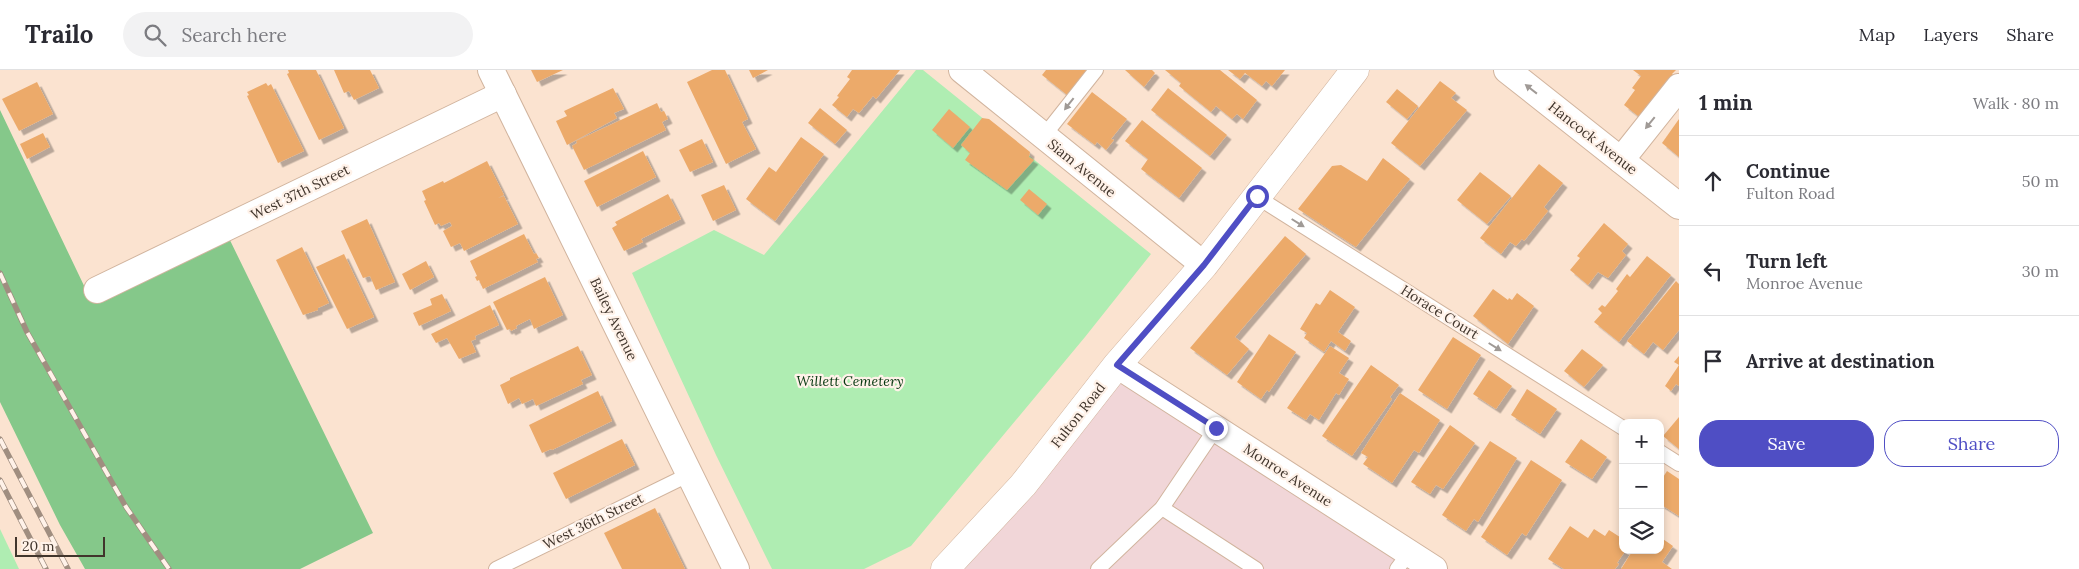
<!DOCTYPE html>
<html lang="en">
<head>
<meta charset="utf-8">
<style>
	:root { --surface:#fff; --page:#f2f2f3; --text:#2b2b33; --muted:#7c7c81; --line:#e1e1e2; --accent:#4f4ec4 }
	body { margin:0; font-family:Lora,serif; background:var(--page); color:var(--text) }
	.controls { position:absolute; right:15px; bottom:15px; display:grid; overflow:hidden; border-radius:10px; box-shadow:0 2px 8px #0003 }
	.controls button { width:45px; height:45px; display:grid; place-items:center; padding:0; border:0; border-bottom:1px solid var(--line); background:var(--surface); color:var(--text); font:25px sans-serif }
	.scale { position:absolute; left:15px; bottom:12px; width:90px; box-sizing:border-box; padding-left:5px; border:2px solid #41352c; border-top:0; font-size:14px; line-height:18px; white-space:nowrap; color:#41352c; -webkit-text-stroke:4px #fff2e9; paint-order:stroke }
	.stop { position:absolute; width:15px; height:15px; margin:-11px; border:4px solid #4f4ec4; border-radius:50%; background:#fff }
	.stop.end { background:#4f4ec4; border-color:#fff; box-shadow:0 1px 5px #0008 }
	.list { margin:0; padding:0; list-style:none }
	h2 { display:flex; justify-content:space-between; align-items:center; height:65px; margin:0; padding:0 20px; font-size:21px }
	h2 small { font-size:16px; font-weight:400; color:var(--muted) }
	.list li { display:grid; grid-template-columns:32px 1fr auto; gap:15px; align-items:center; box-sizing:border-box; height:90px; padding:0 20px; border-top:1px solid var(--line) }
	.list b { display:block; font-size:19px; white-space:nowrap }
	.list p { margin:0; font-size:16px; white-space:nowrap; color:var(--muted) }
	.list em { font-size:16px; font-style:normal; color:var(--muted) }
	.actions { display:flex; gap:10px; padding:15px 20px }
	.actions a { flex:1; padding:11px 0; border:1px solid var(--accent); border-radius:20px; text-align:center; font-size:18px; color:var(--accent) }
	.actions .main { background:var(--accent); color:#fff }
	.icon { flex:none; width:28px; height:28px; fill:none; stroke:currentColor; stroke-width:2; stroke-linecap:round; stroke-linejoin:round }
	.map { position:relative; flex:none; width:1679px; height:499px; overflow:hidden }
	header { display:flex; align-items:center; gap:30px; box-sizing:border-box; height:70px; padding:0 25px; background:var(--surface); border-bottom:1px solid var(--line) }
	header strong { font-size:24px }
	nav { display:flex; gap:28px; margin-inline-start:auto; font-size:18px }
	.search { width:350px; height:45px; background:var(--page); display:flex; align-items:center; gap:12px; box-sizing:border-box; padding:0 18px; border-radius:28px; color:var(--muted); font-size:19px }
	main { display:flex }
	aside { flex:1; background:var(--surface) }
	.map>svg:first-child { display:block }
	.industrial { fill:#f1d6d8 }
	.green { fill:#afedb2 }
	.forest { fill:#85c88a }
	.building { fill:#ecaa6b; filter:url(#shadow) }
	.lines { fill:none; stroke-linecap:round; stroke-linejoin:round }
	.service-casing { stroke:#d1b49e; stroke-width:16 }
	.minor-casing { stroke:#d1b49e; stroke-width:28 }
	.secondary-casing { stroke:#d1b49e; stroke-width:29 }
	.service { stroke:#fff; stroke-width:14 }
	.minor { stroke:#fff; stroke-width:26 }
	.secondary { stroke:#fff; stroke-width:28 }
	.rail-casing { stroke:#a08e80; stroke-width:5.5 }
	.rail { stroke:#fff2e9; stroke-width:4; stroke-dasharray:11; stroke-linecap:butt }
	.oneway { fill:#a09a96 }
	.route { stroke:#4f4ec4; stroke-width:6 }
	.labels { text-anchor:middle; stroke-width:4.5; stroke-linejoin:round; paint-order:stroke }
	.street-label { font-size:14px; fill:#41352c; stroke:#fff2e9 }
	.park-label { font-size:14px; font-style:italic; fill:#04360e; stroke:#fff2e9 }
</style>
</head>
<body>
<header>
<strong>Trailo</strong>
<div class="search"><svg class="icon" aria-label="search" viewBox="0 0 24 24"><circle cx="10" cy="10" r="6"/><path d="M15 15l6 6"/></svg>Search here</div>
<nav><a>Map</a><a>Layers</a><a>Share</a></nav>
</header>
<main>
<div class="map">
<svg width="1679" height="499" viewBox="0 0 1679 499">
	<defs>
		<filter id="shadow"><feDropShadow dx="4.5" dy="4.5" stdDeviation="0" flood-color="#0004"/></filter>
	</defs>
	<rect width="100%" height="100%" fill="#fbe3d0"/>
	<polygon class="industrial" points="1117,295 1434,499 947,499"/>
	<g class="green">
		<polygon points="916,0 923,0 1151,184 1085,267 911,476 864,499 772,499 716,385 632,203 714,160 764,185"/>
		<polygon points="0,459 19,499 0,499"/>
	</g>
	<polygon class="forest" points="0,40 88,224 224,158 373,463 300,499 85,499 60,455 0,332"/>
	<g class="building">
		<polygon points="288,0 316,0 344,58 319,70 287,4 289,3"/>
		<polygon points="334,0 370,0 379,18 354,30 349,21 344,23"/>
		<polygon points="531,0 563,0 537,12"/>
		<polygon points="712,0 725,0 748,49 742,52 756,79 726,94 687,12"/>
		<polygon points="749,0 768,0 753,8"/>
		<polygon points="852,0 900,0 876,29 873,26 859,43 853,39 847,47 832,35 839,27 837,26 850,9 847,7"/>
		<polygon points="1046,0 1093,0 1071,28 1042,5"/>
		<polygon points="1125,0 1152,0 1155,3 1144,17"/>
		<polygon points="1165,0 1220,0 1257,30 1243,49 1237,44 1232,49 1216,36 1211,42 1179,16 1181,13"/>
		<polygon points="1228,0 1285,0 1272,16 1266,11 1262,16 1245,3 1240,9"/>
		<polygon points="1633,0 1676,0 1672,4 1679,10 1647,53 1624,35 1635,20 1632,18 1641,6"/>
		<polygon points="1440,11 1456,23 1451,28 1467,40 1420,96 1391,73"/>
		<polygon points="37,12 53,44 19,61 2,29"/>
		<polygon points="266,13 268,16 271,14 304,81 278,93 247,26 249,25 247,22"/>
		<polygon points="613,18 624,39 614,43 617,48 567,75 556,51 567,46 564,41"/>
		<polygon points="1168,18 1227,65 1210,86 1151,40"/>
		<polygon points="1397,19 1418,36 1407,49 1386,32"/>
		<polygon points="1092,22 1127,49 1111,69 1114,70 1106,80 1097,72 1095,75 1067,54"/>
		<polygon points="657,33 661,42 664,41 668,49 662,52 666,60 584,100 572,76 577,73 576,71"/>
		<polygon points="820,38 847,60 835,74 808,53"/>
		<polygon points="949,39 970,57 953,78 932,60"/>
		<polygon points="982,48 989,49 1030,82 1029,87 1034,90 1007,120 965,90 970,83 961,75"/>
		<polygon points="1679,49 1679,87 1662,73"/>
		<polygon points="1142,50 1202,98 1179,128 1141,99 1148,89 1125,71"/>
		<polygon points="43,63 50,77 27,89 20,74"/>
		<polygon points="801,67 824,84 775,151 746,129 769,97 776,102"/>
		<polygon points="702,69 713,92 690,102 679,80"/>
		<polygon points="643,81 656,107 597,137 584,111"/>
		<polygon points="1383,88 1410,109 1356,177 1298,139 1332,96 1341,95 1367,111"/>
		<polygon points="487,91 504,125 498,128 504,126 518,154 464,181 460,173 451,177 443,161 452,156 450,152 441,156 439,153 435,155 424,131 426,130 422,121 443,111 444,113"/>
		<polygon points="1539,94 1563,113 1544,137 1548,141 1524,171 1522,169 1516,176 1510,172 1501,184 1480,168"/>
		<polygon points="1480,102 1511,126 1487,154 1457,130"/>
		<polygon points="724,115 736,140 713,151 701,125"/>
		<polygon points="1029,119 1047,134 1038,145 1020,130"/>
		<polygon points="668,124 681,149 641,169 643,172 624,181 612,158 617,155 615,152"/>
		<polygon points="367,149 395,212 376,220 370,206 363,208 341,161"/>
		<polygon points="1604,153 1628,174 1622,181 1626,185 1608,208 1598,202 1588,215 1570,200 1580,188 1577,186"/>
		<polygon points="524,164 534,184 536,183 539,188 536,189 538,192 483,219 479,210 477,211 475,207 477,206 470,191"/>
		<polygon points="1285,166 1306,184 1235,267 1249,279 1227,305 1190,278"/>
		<polygon points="302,177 329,233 318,238 318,240 303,245 276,190"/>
		<polygon points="344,184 374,247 347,259 316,197"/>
		<polygon points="1647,186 1671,205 1619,272 1594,252 1602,243 1598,239 1602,235 1605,237 1618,221 1616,219 1627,204 1630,207"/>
		<polygon points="426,191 434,207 410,220 402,204"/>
		<polygon points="545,207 563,245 534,259 530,249 516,256 517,258 511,261 510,259 507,260 493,232"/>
		<polygon points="1676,211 1679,214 1679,260 1663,280 1653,272 1644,284 1627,271"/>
		<polygon points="1493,219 1508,230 1509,228 1512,230 1517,223 1534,236 1508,274 1473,246"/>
		<polygon points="1330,220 1355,237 1338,262 1351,271 1345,281 1331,271 1324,282 1304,268 1307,263 1300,259 1316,233 1320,235"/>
		<polygon points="442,224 451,241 419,256 413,243 432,235 430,229"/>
		<polygon points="490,235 499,255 475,266 476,269 471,271 476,282 459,289 447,268 436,273 431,264"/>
		<polygon points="1269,264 1296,282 1269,322 1267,320 1261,329 1237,312"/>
		<polygon points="1453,267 1481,285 1447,339 1418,320"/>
		<polygon points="578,276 592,305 581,310 583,314 536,336 533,329 522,334 519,328 508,334 500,315 510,310 510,308"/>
		<polygon points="1330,276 1349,288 1339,303 1349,309 1339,325 1336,323 1319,350 1310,344 1306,350 1287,338"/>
		<polygon points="1582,279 1603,295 1584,317 1564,301"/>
		<polygon points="1679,286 1679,316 1676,314 1671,321 1665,316 1679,295 1674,292"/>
		<polygon points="1371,295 1399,315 1390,327 1392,329 1352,386 1322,366"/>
		<polygon points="1489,300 1512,316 1496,339 1473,324"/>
		<polygon points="1527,319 1557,339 1540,364 1511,345"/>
		<polygon points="598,321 612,351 552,380 551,379 542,383 529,355"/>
		<polygon points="1400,323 1440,350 1419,383 1414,380 1392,413 1363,394 1368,387 1361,383"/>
		<polygon points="1679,347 1679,379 1663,366"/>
		<polygon points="1450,355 1475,373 1443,419 1436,415 1430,424 1411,412"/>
		<polygon points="622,369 635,395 566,429 553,403"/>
		<polygon points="1581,369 1607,387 1592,409 1565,392"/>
		<polygon points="1490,371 1517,388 1478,452 1474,449 1466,461 1442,445"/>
		<polygon points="1531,390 1562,410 1526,466 1522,463 1507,485 1481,467"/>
		<polygon points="1667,401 1679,409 1679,446 1660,434 1660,412"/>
		<polygon points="655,438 685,499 622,499 604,463"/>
		<polygon points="1570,456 1588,468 1594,459 1605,466 1609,460 1623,469 1623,480 1626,480 1617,493 1619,494 1615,499 1564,499 1548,489"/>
		<polygon points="1660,467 1673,476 1662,492 1672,499 1621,499 1633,480 1660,480"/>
	</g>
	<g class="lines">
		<g class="service-casing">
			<g id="service">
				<polyline points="1043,67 1096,0"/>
				<polyline points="1257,127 1623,358"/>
				<polyline points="1660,382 1679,394"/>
				<polyline points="1162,438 1256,499"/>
				<polyline points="496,499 690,404"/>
				<polyline points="1098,499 1162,438 1216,358"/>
				<polyline points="1397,499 1409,483"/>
			</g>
		</g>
		<g class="minor-casing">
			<g id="minor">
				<polyline points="491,0 736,499"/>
				<polyline points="962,0 1204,195"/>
				<polyline points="1507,0 1679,136"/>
				<polyline points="1621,90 1679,17"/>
				<polyline points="97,220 503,24"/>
				<polyline points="1117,295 1434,499"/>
			</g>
		</g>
		<g class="secondary-casing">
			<polyline id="secondary" points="945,499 1023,415 1117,295 1204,195 1355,0"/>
		</g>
		<use href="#service" class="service"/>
		<use href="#minor" class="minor"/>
		<use href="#secondary" class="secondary"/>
		<g class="rail-casing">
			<g id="rail">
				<polyline points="0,203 27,262 126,437 169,499"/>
				<polyline points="0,369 68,499"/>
				<polyline points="0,410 46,499"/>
			</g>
		</g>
		<use href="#rail" class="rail"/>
	</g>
	<defs><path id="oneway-solid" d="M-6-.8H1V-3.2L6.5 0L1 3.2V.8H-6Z" transform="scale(1.25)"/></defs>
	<g class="oneway">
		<use href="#oneway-solid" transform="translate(1531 19) rotate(-142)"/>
		<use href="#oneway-solid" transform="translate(1069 34) rotate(128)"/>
		<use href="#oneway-solid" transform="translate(1650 53) rotate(129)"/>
		<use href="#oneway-solid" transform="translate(1298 153) rotate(32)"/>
		<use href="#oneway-solid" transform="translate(1495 277) rotate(32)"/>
	</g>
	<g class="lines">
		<polyline class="route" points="1216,358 1117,295 1204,195 1257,126"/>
	</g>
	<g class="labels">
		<g class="street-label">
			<text transform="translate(1593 68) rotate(38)" y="5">Hancock Avenue</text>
			<text transform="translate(1082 98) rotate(39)" y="5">Siam Avenue</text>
			<text transform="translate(300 122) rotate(-26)" y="5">West 37th Street</text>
			<text transform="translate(1440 242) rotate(32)" y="5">Horace Court</text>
			<text transform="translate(614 249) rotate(64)" y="5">Bailey Avenue</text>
			<text transform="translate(1078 345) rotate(-52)" y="5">Fulton Road</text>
			<text transform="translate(1288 405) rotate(33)" y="5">Monroe Avenue</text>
			<text transform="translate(593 451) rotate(-26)" y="5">West 36th Street</text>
		</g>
		<g class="park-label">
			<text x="850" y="316">Willett Cemetery</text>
		</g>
	</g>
</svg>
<div class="controls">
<button>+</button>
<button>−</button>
<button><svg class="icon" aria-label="layers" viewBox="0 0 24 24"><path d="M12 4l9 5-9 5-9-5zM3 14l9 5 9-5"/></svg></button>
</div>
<div class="scale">20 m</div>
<div class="stop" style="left:1257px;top:126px"></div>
<div class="stop end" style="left:1216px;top:358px"></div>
</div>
<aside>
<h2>1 min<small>Walk · 80 m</small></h2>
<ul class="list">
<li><svg class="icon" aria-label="ahead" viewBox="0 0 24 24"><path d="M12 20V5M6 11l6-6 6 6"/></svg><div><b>Continue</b><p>Fulton Road</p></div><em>50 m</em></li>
<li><svg class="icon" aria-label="left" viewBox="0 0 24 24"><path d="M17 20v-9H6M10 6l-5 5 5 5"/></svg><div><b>Turn left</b><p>Monroe Avenue</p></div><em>30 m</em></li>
<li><svg class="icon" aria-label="arrive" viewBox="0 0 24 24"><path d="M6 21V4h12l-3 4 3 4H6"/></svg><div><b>Arrive at destination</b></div></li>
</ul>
<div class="actions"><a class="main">Save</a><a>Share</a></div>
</aside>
</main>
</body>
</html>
